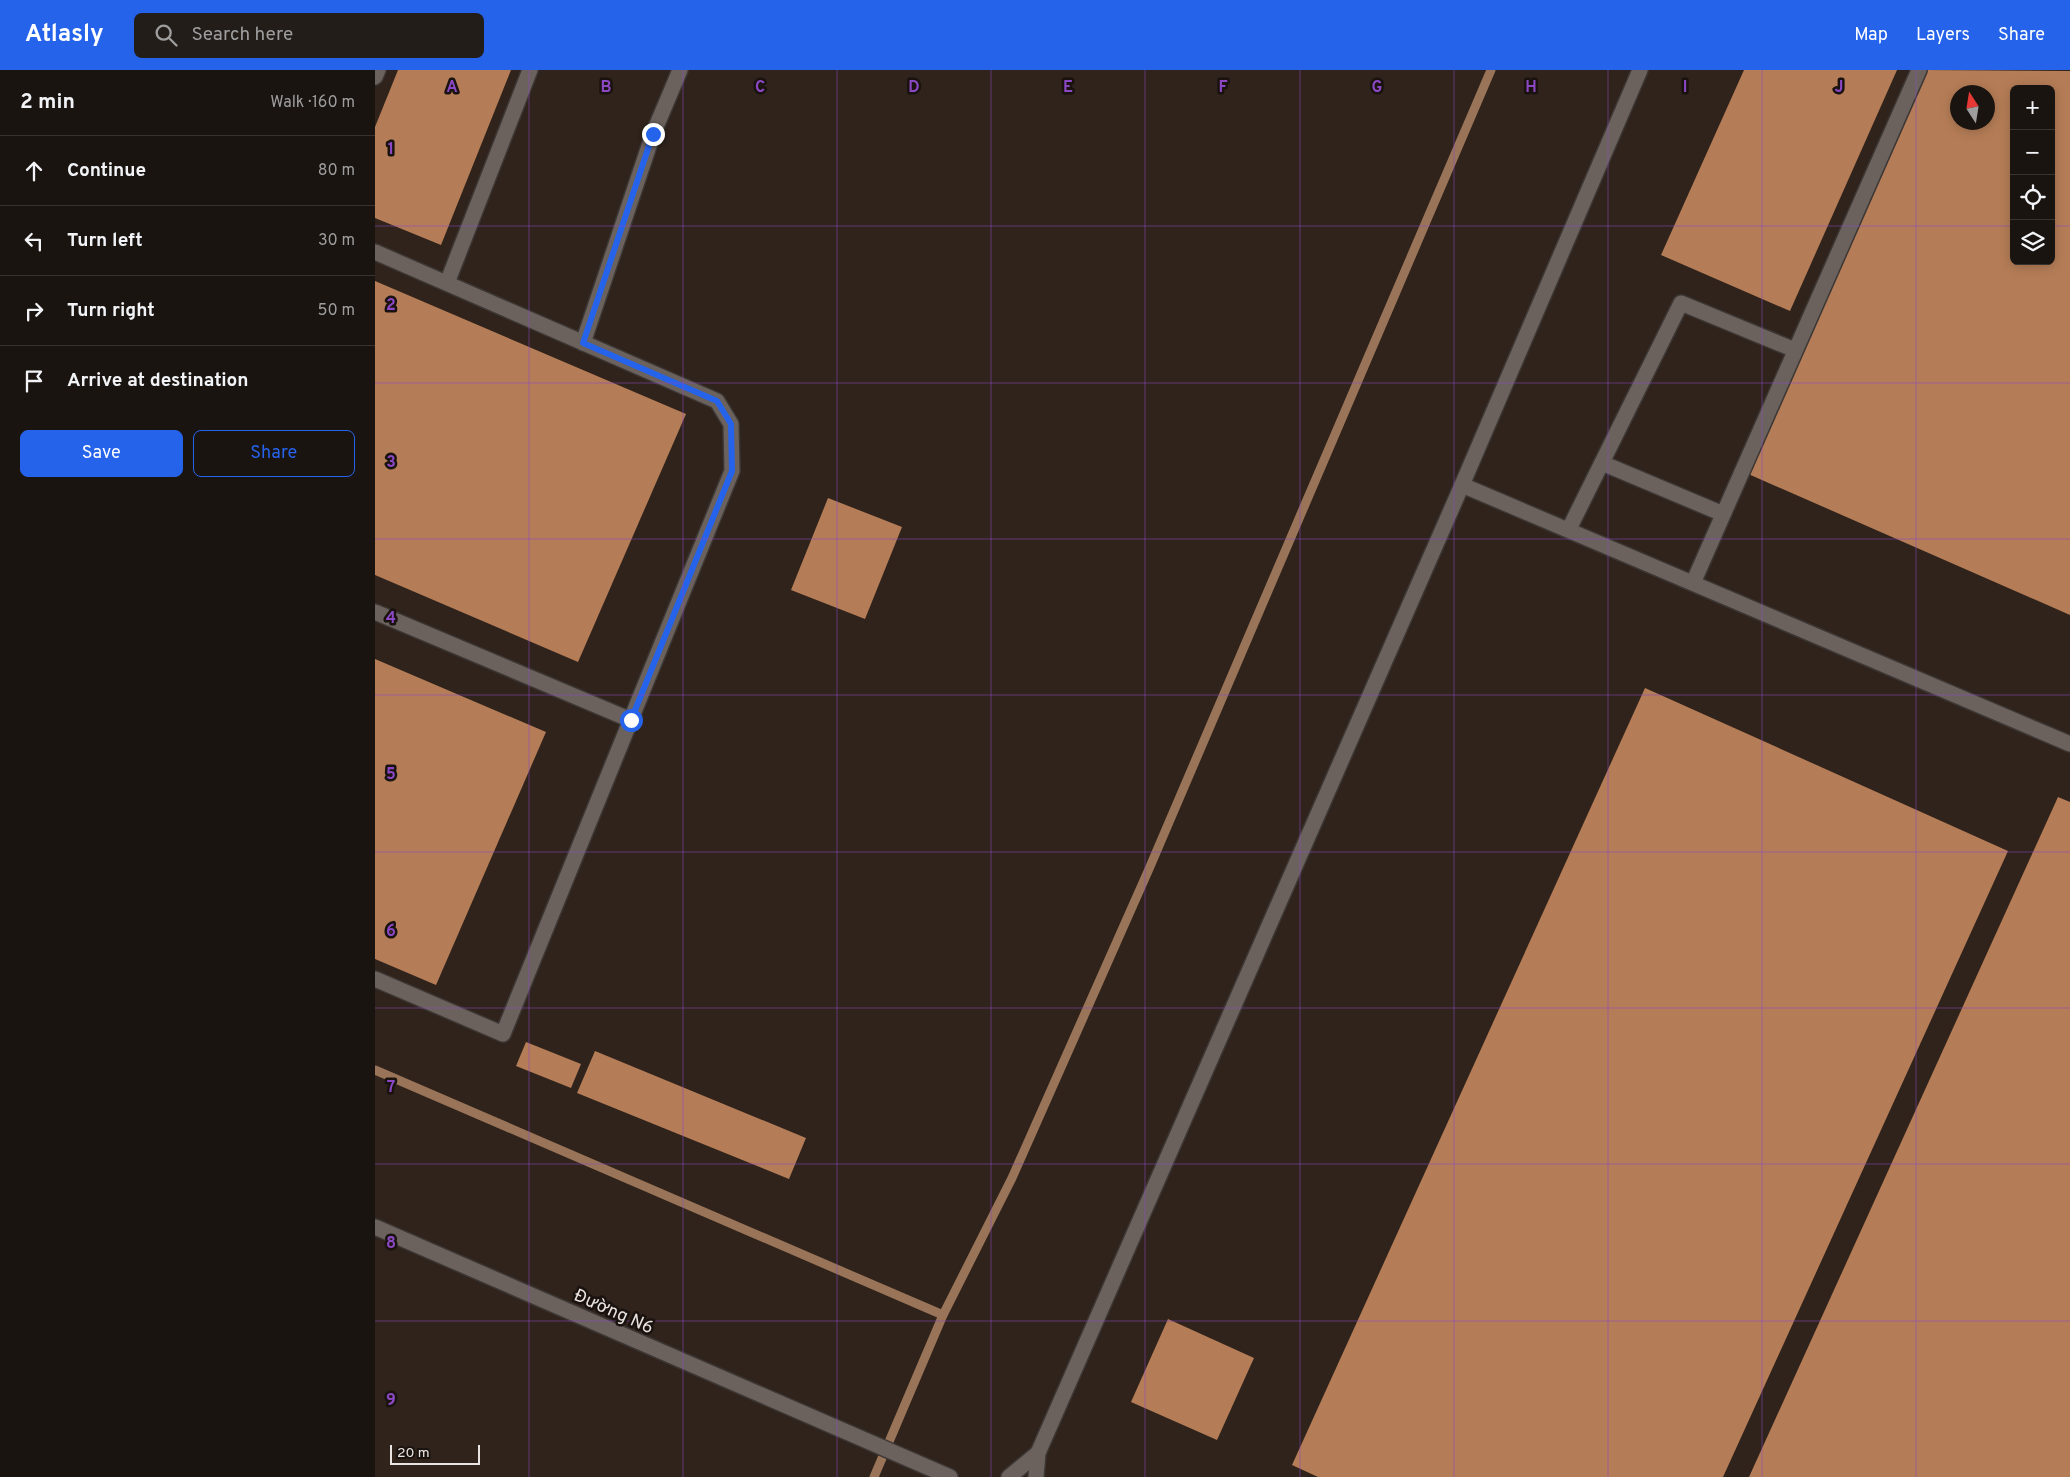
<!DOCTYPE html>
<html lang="en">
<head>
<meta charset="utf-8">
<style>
	:root { --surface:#1a1411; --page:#231d1a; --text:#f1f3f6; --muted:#9f9e9f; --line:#383331; --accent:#2563eb }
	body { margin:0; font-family:Overpass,sans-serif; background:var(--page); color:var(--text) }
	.controls { position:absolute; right:15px; top:15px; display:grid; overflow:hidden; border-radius:8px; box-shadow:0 2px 12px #0003 }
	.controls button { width:45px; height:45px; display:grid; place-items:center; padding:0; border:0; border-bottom:1px solid var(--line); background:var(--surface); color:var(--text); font:25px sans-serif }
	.compass { position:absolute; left:1575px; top:15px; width:45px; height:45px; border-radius:50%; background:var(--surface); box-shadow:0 2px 12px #0003; rotate:348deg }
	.scale { position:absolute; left:15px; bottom:12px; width:90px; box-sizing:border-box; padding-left:5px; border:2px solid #e9e4e1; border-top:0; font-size:14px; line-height:18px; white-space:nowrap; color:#e9e4e1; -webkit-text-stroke:4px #19120e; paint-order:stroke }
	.stop { position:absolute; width:15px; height:15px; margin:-11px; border:4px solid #2563eb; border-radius:50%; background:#fff }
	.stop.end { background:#2563eb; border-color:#fff; box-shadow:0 1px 5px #0008 }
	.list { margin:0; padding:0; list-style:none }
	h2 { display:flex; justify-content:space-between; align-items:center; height:65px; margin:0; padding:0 20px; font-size:21px }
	h2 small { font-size:16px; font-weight:400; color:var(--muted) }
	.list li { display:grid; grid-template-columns:32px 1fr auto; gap:15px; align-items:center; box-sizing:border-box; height:70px; padding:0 20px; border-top:1px solid var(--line) }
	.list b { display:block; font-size:19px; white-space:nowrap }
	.list em { font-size:16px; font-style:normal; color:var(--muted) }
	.actions { display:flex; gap:10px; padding:15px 20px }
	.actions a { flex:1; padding:11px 0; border:1px solid var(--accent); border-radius:8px; text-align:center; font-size:18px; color:var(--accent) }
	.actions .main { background:var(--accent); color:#fff }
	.icon { flex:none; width:28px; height:28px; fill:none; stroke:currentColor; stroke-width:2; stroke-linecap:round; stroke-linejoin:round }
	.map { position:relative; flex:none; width:1695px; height:1407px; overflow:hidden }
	header { display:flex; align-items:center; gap:30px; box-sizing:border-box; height:70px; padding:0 25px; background:var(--accent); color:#fff }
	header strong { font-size:24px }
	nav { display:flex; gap:28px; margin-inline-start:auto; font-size:18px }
	.search { width:350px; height:45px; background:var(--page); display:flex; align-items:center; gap:12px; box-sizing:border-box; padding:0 18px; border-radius:8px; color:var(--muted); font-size:19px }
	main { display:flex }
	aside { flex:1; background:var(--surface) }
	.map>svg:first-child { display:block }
	.built { fill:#2f231b; fill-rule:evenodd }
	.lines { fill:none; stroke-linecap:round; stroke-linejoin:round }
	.stream { stroke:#997458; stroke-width:9 }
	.building { fill:#b57d57; fill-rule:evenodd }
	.minor-casing { stroke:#3c3735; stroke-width:18 }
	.minor { stroke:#6b625d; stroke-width:15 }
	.route { stroke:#2563eb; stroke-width:6 }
	.grid { fill:none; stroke:#8c48c4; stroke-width:1; stroke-opacity:0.55 }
	.labels { text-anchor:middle; stroke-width:5; stroke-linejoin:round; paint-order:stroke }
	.street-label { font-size:18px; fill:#e9e4e1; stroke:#19120e }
	.grid-label { font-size:16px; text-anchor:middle; font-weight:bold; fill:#8c48c4; stroke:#19120e; stroke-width:5; stroke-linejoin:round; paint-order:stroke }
</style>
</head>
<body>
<header>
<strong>Atlasly</strong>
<div class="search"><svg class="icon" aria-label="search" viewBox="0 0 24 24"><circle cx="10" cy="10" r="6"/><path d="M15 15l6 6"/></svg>Search here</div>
<nav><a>Map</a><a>Layers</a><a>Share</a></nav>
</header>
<main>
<aside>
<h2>2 min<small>Walk · 160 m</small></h2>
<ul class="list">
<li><svg class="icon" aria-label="ahead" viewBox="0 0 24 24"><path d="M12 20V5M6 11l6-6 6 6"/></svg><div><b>Continue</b></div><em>80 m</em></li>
<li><svg class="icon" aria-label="left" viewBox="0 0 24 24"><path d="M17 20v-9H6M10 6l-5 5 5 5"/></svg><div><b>Turn left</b></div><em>30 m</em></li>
<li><svg class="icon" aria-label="right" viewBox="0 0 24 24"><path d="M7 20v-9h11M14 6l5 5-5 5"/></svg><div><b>Turn right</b></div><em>50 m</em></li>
<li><svg class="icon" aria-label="arrive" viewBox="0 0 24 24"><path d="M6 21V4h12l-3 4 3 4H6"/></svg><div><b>Arrive at destination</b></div></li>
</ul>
<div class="actions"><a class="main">Save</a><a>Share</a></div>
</aside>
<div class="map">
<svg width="1695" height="1407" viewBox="0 0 1695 1407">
	<rect width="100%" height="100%" fill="#221b17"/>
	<g class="built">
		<path d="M 0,0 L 1695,0 L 1695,1407 L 587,1407 L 0,1153 ZM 1639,19 L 1676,19 L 1676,191 L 1639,191 ZM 1582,22 L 1612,22 L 1612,52 L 1582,52 Z"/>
		<polygon points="0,1158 575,1407 0,1407"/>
	</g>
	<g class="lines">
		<g class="stream">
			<polyline points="0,1000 568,1245"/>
			<polyline points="499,1407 568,1245 637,1108 774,799 1116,0"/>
		</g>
	</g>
	<g class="building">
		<polygon points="23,0 136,0 66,175 0,148 0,57"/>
		<polygon points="1369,0 1522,0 1415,241 1286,185"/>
		<path d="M 1550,0 L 1695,1 L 1695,545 L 1371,403 ZM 1639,19 L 1676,19 L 1676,191 L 1639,191 ZM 1582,22 L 1612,22 L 1612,52 L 1582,52 Z"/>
		<polygon points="0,211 311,344 203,592 0,505"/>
		<polygon points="453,428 527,457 490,549 416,520"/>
		<polygon points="0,589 171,662 61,915 0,889"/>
		<polygon points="1270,618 1633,781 1348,1407 943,1407 917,1395"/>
		<polygon points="1683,727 1695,732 1695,1407 1374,1407"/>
		<polygon points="151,972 206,994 196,1018 141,996"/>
		<polygon points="220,981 431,1068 414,1109 202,1023"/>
		<polygon points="793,1249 879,1288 842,1370 756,1332"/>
	</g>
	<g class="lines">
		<g class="minor-casing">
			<g id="minor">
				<polyline points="0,7 3,0"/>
				<polyline points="0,182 342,331 356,354 357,401 128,964 0,909"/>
				<polyline points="72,213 155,0"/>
				<polyline points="208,273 278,64 305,0"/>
				<polyline points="1227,393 1348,444"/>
				<polyline points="1087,415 1695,674"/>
				<polyline points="1194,459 1306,233 1420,280"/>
				<polyline points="1318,513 1544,0"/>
				<polyline points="0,542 256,650"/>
				<polyline points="0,1157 575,1407"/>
				<polyline points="634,1407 663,1383"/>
				<polyline points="661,1407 663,1383 1087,415 1265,0"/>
			</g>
		</g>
		<use href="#minor" class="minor"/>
	</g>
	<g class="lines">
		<polyline class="route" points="256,650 357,401 356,354 342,331 208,273 278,64"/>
	</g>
	<path class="grid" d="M 154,0 L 154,1407M 308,0 L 308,1407M 462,0 L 462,1407M 616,0 L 616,1407M 770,0 L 770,1407M 925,0 L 925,1407M 1079,0 L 1079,1407M 1233,0 L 1233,1407M 1387,0 L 1387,1407M 1541,0 L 1541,1407M 0,156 L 1639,156M 1676,156 L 1695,156M 0,313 L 1695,313M 0,469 L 1695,469M 0,625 L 1695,625M 0,782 L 1695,782M 0,938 L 1695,938M 0,1094 L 1695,1094M 0,1251 L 1695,1251"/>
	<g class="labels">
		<g class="street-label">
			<text transform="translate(239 1241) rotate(24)" y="6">Đường N6</text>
		</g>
	</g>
	<g class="grid-label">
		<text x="77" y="22">A</text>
		<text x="231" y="22">B</text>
		<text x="385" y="22">C</text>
		<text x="539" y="22">D</text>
		<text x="693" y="22">E</text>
		<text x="848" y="22">F</text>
		<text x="1002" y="22">G</text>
		<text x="1156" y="22">H</text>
		<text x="1310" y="22">I</text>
		<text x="1464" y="22">J</text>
		<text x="16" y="84">1</text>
		<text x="16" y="240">2</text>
		<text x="16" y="397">3</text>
		<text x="16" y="553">4</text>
		<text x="16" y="709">5</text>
		<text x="16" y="866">6</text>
		<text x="16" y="1022">7</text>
		<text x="16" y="1178">8</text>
		<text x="16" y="1335">9</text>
	</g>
</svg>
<div class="controls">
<button>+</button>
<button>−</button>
<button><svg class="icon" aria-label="locate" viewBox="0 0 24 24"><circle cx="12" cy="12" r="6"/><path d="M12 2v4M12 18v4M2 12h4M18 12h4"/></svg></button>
<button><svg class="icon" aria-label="layers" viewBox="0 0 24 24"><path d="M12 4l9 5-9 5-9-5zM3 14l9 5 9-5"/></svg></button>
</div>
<svg class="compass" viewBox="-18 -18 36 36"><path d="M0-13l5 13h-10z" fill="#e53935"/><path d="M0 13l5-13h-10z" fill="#9f9e9f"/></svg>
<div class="scale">20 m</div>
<div class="stop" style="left:256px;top:650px"></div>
<div class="stop end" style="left:278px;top:64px"></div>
</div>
</main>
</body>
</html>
